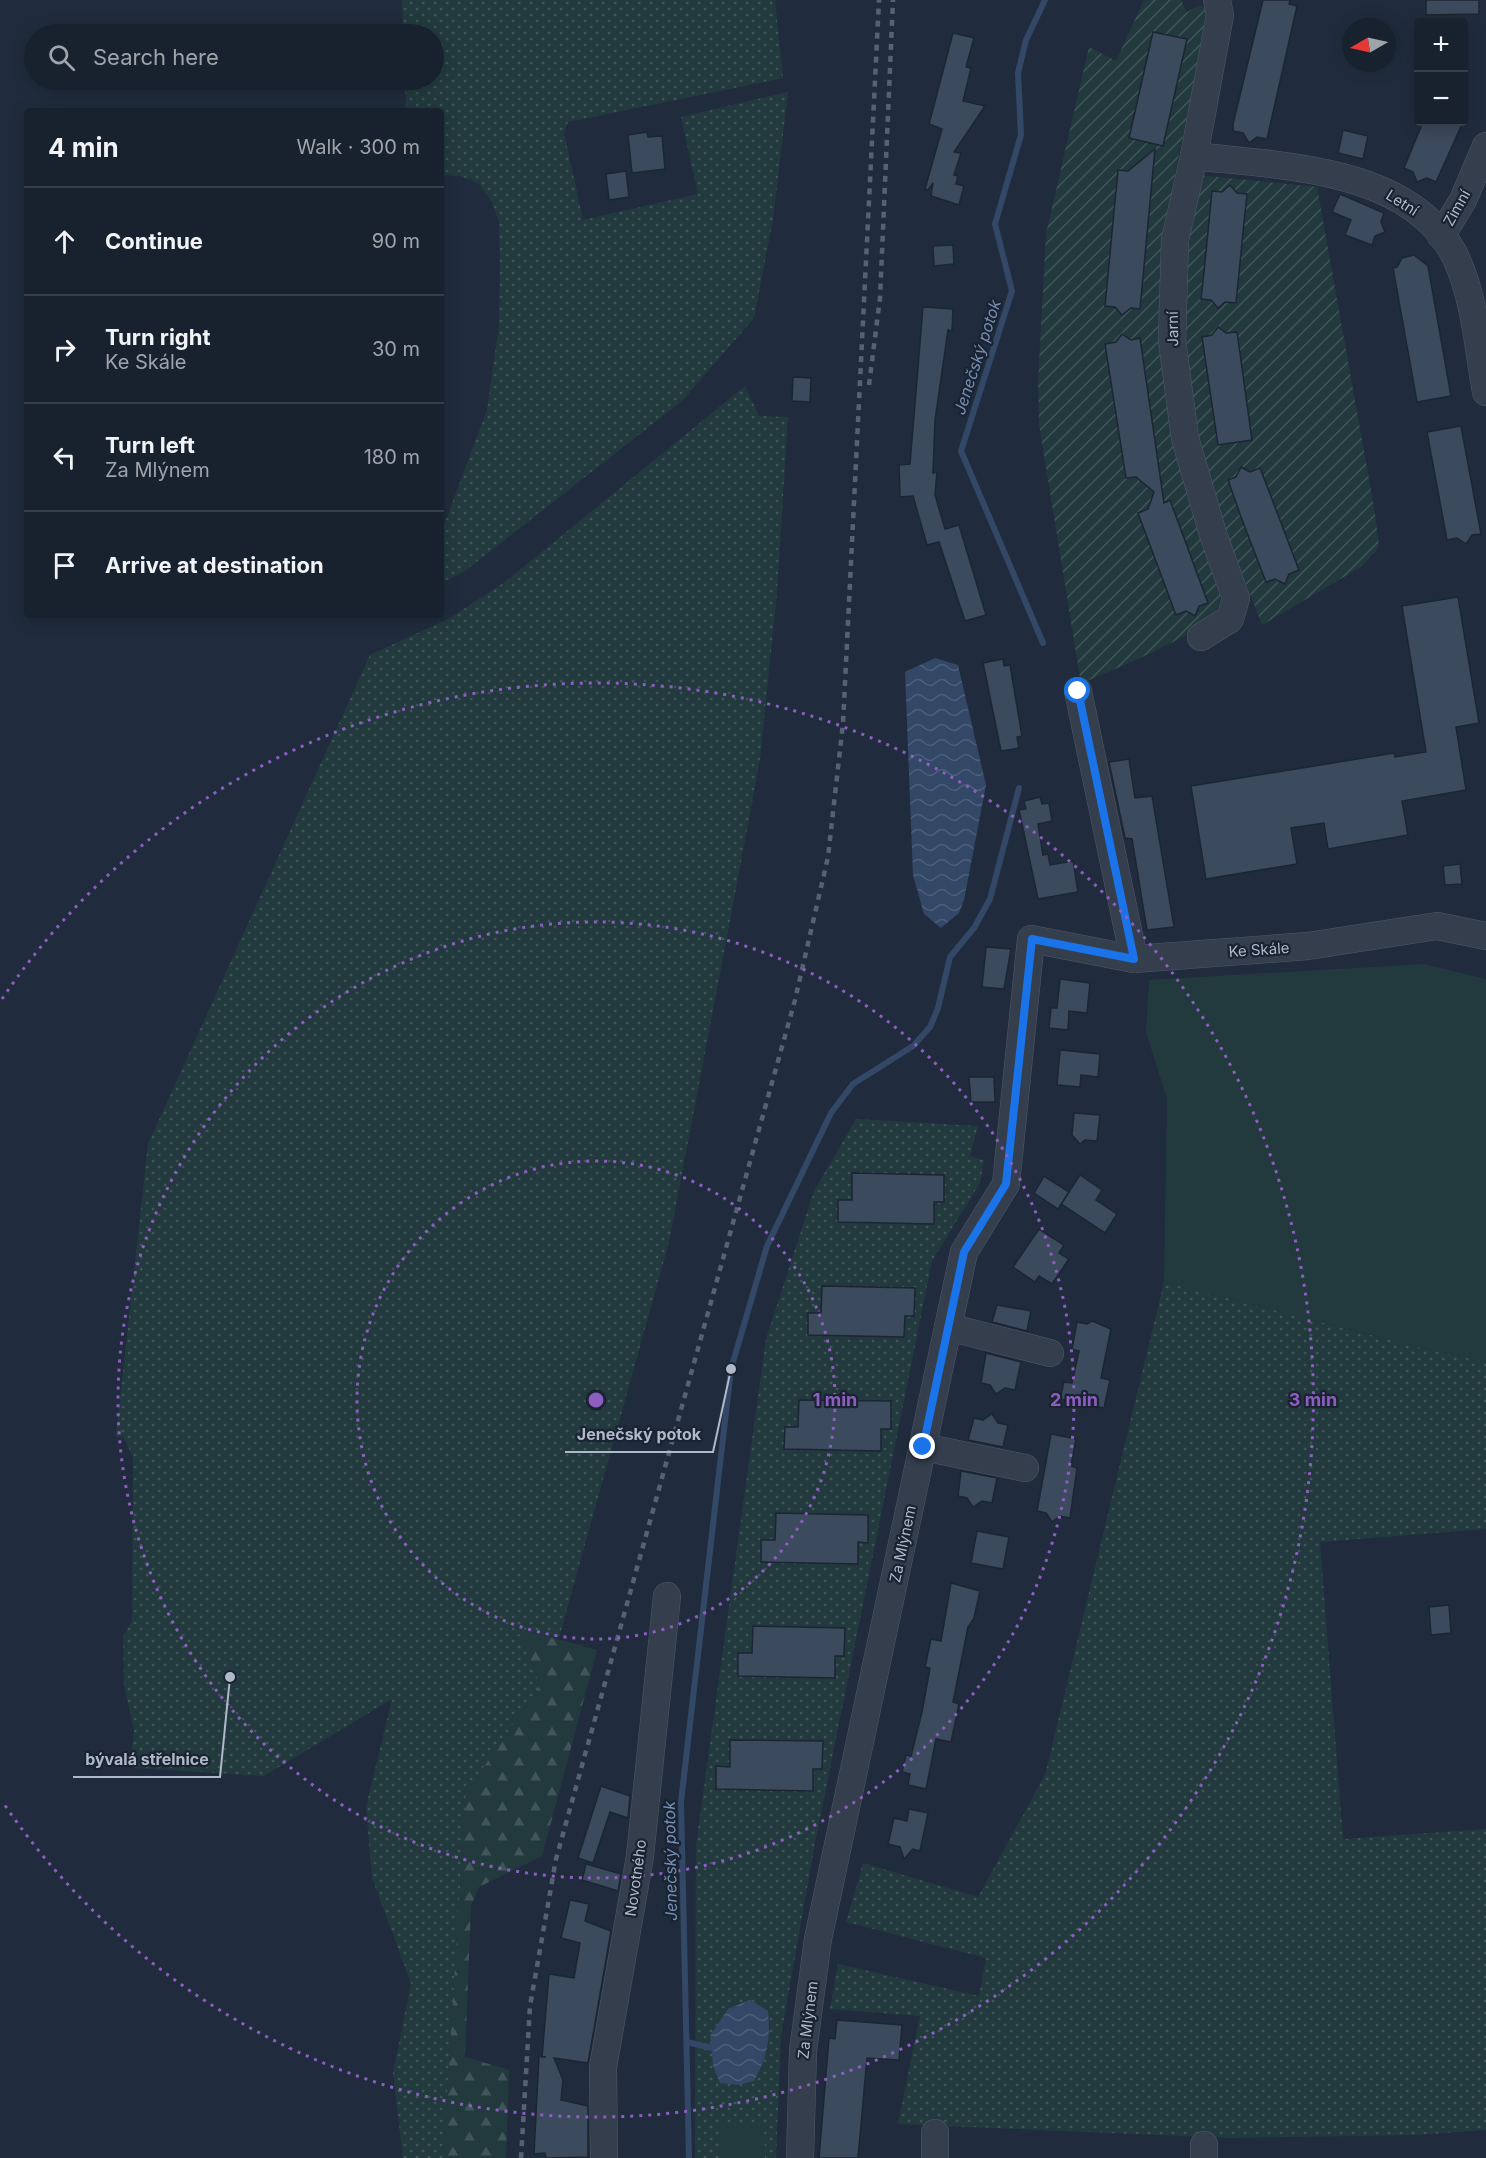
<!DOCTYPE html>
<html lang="en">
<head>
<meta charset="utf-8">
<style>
	:root { --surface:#18212e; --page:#252e3a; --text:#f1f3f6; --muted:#9fa3aa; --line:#363e4a }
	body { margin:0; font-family:Inter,sans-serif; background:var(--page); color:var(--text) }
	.controls { position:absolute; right:18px; top:18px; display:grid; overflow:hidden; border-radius:6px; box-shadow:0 3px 15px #0003 }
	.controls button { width:54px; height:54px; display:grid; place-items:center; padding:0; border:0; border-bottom:2px solid var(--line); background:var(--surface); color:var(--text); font:30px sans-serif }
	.compass { position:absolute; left:1342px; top:18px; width:54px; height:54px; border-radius:50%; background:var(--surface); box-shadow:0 3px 15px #0003; rotate:261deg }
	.stop { position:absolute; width:18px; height:18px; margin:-14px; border:4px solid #1a73e8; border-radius:50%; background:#fff }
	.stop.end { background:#1a73e8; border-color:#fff; box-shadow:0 2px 6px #0008 }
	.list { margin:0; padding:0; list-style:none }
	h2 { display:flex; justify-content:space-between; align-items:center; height:78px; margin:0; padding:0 24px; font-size:26px }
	h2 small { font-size:20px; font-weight:400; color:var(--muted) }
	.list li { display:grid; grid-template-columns:39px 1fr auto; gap:18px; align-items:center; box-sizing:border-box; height:108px; padding:0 24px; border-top:2px solid var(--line) }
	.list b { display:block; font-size:22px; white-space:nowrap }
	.list p { margin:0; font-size:20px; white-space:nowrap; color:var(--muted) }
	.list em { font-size:20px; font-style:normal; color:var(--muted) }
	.icon { flex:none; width:33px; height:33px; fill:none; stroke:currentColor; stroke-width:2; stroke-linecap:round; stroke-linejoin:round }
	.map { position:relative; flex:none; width:1486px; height:2158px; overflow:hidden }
	.search { position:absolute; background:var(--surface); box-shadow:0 3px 15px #0003; left:24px; top:24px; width:420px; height:66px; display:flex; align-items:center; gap:15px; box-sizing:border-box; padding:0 21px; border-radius:33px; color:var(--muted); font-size:22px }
	.panel { position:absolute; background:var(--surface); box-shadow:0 3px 15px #0003; left:24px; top:108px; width:420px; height:510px; border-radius:6px }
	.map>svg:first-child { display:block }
	.grass { fill:url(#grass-dots) }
	.forest { fill:url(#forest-firs) }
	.park { fill:#223a3e }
	.garden { fill:url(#garden-furrows) }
	.water { fill:url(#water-waves) }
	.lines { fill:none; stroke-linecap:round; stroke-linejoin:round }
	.stream { stroke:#334766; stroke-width:6 }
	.building { fill:#3c4a5d; stroke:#1c2533; stroke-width:1.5 }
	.minor-casing { stroke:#505968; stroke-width:28 }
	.minor { stroke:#343e4d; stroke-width:27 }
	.rail { stroke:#566274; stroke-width:4.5; stroke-dasharray:6 6; stroke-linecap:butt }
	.route { stroke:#1a73e8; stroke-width:8 }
	.ring { fill:none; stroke:#8e5dc2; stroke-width:3; stroke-dasharray:3 6 }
	.labels { text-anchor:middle; stroke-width:4.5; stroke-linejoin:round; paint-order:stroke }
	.street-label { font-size:15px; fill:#b0b9c9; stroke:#1a2331 }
	.water-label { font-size:16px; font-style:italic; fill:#758eb3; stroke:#1a2331 }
	.centre { fill:#8e5dc2; stroke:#1a2331; stroke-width:3 }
	.ring-label { font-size:18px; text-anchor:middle; font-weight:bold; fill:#8e5dc2; stroke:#1a2331; stroke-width:4.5; stroke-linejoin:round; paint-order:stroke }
	.leader { fill:none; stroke:#b0b9c9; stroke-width:2 }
	.callout-dot { fill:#b0b9c9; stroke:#1a2331; stroke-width:2 }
	.callout-label { font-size:16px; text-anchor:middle; font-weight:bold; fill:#b0b9c9; stroke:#1a2331; stroke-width:4.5; stroke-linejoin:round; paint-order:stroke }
</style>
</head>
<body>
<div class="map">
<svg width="1486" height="2158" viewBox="0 0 1486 2158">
	<defs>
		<pattern id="grass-dots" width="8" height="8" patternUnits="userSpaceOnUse" patternTransform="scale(1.5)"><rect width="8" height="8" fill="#223a3e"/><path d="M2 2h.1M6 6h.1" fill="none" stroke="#405459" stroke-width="1.8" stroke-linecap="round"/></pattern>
		<pattern id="forest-firs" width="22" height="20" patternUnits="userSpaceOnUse" patternTransform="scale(1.5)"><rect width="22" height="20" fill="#223a3e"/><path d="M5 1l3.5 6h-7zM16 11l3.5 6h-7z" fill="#405459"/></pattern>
		<pattern id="garden-furrows" width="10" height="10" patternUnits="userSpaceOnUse" patternTransform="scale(1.5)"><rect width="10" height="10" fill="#223a3e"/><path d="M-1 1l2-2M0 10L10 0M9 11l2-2" fill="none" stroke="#405459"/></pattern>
		<pattern id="water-waves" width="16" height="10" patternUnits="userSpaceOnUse" patternTransform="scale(1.5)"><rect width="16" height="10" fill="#334766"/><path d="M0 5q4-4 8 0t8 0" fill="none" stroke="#4e5f7b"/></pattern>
	</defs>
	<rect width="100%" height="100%" fill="#202c3d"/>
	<g class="grass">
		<polygon points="402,0 775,0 783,78 568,122 564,133 583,220 698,194 681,117 788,92 773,219 754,318 682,401 465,571 441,583 441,533 487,410 499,325 500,257 499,222 492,202 479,184 461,176 441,175 441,111 406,111 405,80 434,80 434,34 403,34"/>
		<polygon points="745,386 759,416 788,417 777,592 760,759 729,926 669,1242 559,1638 517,1628 540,1685 466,1793 443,2158 403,2158 393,2074 411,1983 372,1878 366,1807 392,1699 264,1776 135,1768 131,1756 134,1730 124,1685 123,1637 132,1621 133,1457 123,1437 116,1436 148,1144 370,655 450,618 505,582"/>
		<polygon points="856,1119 978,1126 970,1156 984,1160 980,1183 932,1261 815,1843 781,2036 776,2158 695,2158 696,1845 766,1339 814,1191"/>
		<polygon points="1164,1282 1426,1349 1486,1361 1486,1529 1320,1542 1343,1839 1486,1829 1486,2130 1416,2135 1230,2138 898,2124 920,2016 830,2009 838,1964 979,1996 986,1958 846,1922 863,1863 978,1897 1045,1775"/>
	</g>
	<polygon class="forest" points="517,1628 597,1650 542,1856 479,1887 471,1906 465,2057 509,2070 506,2158 443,2158 466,1793 540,1685"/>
	<g class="park">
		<polygon points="1424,964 1486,979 1486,1361 1426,1349 1164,1282 1167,1099 1146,1032 1149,980"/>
		<polygon points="720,2126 764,2126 765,2158 721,2158"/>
	</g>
	<g class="garden">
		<path d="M 1144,0 L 1181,0 L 1187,12 L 1200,5 L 1210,14 L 1177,164 L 1166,231 L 1221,583 C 1221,594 1221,605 1214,614 C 1196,637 1111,670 1081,684 L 1039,424 L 1038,383 L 1046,234 L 1089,47 L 1116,61 Z"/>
		<path d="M 1198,175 L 1317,187 L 1375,513 L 1379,547 L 1361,567 L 1262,625 C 1243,574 1221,523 1206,470 C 1178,373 1182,274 1198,175 Z"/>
	</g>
	<g class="water">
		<polygon points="935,658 958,665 986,785 964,900 959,913 941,928 924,914 913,875 905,672"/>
		<path d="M 750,2000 L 768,2011 C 771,2038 767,2058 754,2081 L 739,2085 L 720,2083 L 713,2066 L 710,2036 L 728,2009 Z"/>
	</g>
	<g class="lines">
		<g class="stream">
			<polyline points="1043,643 961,451 1012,291 995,224 1021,135 1018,73 1026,40 1045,0"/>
			<polyline points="687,2042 712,2048"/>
			<polyline points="689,2158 681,1802 731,1369 767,1246 831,1113 853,1084 913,1046 930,1027 938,1008 950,957 974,928 990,899 1019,788"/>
		</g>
	</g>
	<g class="building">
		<polygon points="1263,0 1290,0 1289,4 1297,6 1267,139 1257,137 1249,143 1243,133 1233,131 1233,124"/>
		<polygon points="1426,0 1479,0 1479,14 1426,15"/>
		<polygon points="1153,32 1187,39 1163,146 1129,138"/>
		<polygon points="953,33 974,38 966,67 971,68 963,101 985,106 954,152 961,153 954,175 958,176 956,184 964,186 959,205 931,196 933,183 928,190 925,189 942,129 929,124"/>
		<polygon points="1423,122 1463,122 1436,182 1427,178 1417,182 1413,172 1404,168"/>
		<polygon points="1343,130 1368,136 1363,159 1338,153"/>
		<polygon points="647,132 648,137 662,136 665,169 632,173 628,135"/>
		<polygon points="1155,149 1140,309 1131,308 1122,315 1115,307 1105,306 1118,170 1128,171"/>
		<polygon points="626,171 629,197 609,200 606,174"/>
		<polygon points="1230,185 1237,193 1247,194 1244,222 1236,303 1225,302 1218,308 1211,300 1201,299 1204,272 1212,191 1222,192"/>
		<polygon points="1340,194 1384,213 1381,222 1385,232 1375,236 1372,245 1345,235 1351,220 1332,212"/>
		<polygon points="953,245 954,264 934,266 933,246"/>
		<polygon points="1414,255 1428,266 1451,396 1417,402 1393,268 1397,267 1402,258"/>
		<polygon points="923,307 953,309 952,331 948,330 935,420 933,473 937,472 935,495 945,529 959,525 986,615 965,621 939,542 927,545 913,496 900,497 899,465 910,464"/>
		<polygon points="1218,327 1226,333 1237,332 1252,440 1218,445 1202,337 1212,335"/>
		<polygon points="1122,334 1131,340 1140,338 1164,503 1170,500 1208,603 1199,606 1195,616 1186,611 1176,615 1138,513 1148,509 1154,492 1136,477 1126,478 1105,344 1116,342"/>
		<polygon points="793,377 811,378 810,402 792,401"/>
		<polygon points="1461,426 1481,534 1472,535 1466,544 1457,538 1447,540 1427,432"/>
		<polygon points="1241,467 1250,472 1260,468 1270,494 1299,570 1289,574 1285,584 1275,579 1266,582 1241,517 1228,480 1236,477"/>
		<polygon points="1458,597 1479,723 1456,727 1466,790 1402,801 1408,835 1328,849 1324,823 1291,828 1297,864 1206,879 1191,786 1394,753 1395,757 1426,752 1402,606"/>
		<polygon points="1003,659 1004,666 1010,665 1022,736 1017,737 1019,748 1001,751 983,663"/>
		<polygon points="1129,759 1135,798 1152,796 1174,927 1147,930 1132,839 1125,838 1109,762"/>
		<polygon points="1040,797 1042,804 1049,803 1052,821 1038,824 1043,855 1048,854 1050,865 1073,861 1078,892 1038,899 1019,810 1026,809 1024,801"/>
		<polygon points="1460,864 1462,884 1445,885 1443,866"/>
		<polygon points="986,947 1011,949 1004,989 982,987"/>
		<polygon points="1060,979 1090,983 1087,1013 1069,1011 1068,1030 1049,1028 1051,1008 1057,1008"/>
		<polygon points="1060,1050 1100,1054 1098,1077 1081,1075 1080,1087 1057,1085"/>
		<polygon points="969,1077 994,1077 995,1102 971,1102"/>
		<polygon points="1074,1113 1100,1115 1097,1141 1085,1140 1080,1144 1072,1135"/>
		<polygon points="852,1173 944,1175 944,1202 934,1202 934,1224 838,1222 838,1200 852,1200"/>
		<polygon points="1080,1175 1102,1190 1096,1200 1117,1214 1105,1233 1061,1204"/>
		<polygon points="1044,1176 1069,1192 1058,1209 1034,1193"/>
		<polygon points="1039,1229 1064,1245 1059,1253 1069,1259 1052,1284 1039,1276 1035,1282 1013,1267"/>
		<polygon points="822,1286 915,1288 914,1316 905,1316 904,1337 808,1335 808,1313 821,1313"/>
		<polygon points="997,1305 1031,1311 1027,1331 992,1322"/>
		<polygon points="1092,1321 1111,1329 1101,1378 1110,1380 1104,1408 1060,1399 1064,1382 1072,1383 1079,1351 1072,1349 1077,1322 1087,1324"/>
		<polygon points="986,1353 1021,1362 1015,1390 1005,1388 996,1394 990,1385 981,1383"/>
		<polygon points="799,1400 891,1401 891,1429 881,1429 881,1451 784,1449 785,1427 798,1427"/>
		<polygon points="992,1414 998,1423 1008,1425 1003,1447 968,1440 974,1418 983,1420"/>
		<polygon points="1051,1434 1076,1439 1071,1466 1077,1468 1070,1518 1060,1516 1052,1522 1046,1513 1037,1511"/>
		<polygon points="961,1471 997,1478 992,1503 982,1501 973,1507 967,1498 958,1496"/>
		<polygon points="776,1513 868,1515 868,1543 858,1542 858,1564 761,1562 761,1540 775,1540"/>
		<polygon points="977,1531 1009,1537 1003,1569 971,1563"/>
		<polygon points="951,1583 980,1591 974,1618 968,1627 953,1702 959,1704 951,1742 936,1739 926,1789 908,1785 910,1774 902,1772 906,1755 911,1756 922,1712 930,1668 925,1667 931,1639 941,1641"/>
		<polygon points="1449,1605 1451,1633 1431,1635 1429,1607"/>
		<polygon points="753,1626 845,1628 844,1656 835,1656 835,1678 738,1676 738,1653 752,1653"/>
		<polygon points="730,1740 823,1741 822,1769 813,1769 813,1791 716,1789 716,1766 730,1767"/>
		<polygon points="601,1786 630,1796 628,1818 610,1812 593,1863 578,1858"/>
		<polygon points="909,1809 928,1813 920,1851 913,1849 904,1859 900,1847 888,1844 894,1818 907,1821"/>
		<polygon points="586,1864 621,1874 618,1891 582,1880"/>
		<polygon points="570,1900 589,1904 585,1921 611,1931 588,2063 554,2058 563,2080 561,2100 588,2106 588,2157 546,2158 545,2153 534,2154 539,2056 546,2057 542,2057 549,1974 574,1978 580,1943 561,1938"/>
		<polygon points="837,2020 902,2025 899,2060 867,2058 858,2158 819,2158 829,2038 835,2039"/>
	</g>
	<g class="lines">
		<g class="minor-casing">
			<g id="minor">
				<path d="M 1194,156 C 1280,166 1413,167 1456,258 C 1475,299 1478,348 1486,392"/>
				<polyline points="1441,236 1463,200 1486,146"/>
				<polyline points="1201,637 1230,619 1236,598 1213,534 1185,438 1172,340 1175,240 1194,156 1220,15 1217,0"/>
				<polyline points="1078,691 1134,959"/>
				<polyline points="948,1327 1050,1353"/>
				<polyline points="923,1447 1025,1468"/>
				<polyline points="604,2158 603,2067 640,1856 667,1596"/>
				<polyline points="800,2158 803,2051 818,1939 964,1252 1006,1184 1031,939 1134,959 1308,946 1437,926 1486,936"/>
				<polyline points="935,2158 935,2133"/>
				<polyline points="1204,2158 1204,2145"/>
			</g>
		</g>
		<use href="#minor" class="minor"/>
		<g class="rail">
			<polyline points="869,385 880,298 893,0"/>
			<polyline points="521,2158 530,2006 556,1859 795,1000 828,857 843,723 879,0"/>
		</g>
	</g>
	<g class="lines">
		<polyline class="route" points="923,1447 964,1252 1006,1184 1032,939 1134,959 1078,691"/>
	</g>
	<g class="ring">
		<circle cx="596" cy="1400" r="239"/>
		<circle cx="596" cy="1400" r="478"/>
		<path d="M2 999A717 717 0 1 1 2 1801"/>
	</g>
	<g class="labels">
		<g class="street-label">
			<text transform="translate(1402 203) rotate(32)" y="5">Letní</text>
			<text transform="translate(1457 208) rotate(-61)" y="5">Zimní</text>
			<text transform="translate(1173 329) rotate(-91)" y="5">Jarní</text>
			<text transform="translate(1259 950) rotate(-4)" y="5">Ke Skále</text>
			<text transform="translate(903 1544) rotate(-78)" y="5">Za Mlýnem</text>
			<text transform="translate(636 1878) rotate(-82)" y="5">Novotného</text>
			<text transform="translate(808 2020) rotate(-83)" y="5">Za Mlýnem</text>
		</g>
		<g class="water-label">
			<text transform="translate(977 357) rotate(-72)" y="6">Jenečský potok</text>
			<text transform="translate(670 1861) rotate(-91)" y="6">Jenečský potok</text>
		</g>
	</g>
	<circle cx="596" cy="1400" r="9" class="centre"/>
	<g class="ring-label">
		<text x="835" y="1406">1 min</text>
		<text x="1074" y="1406">2 min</text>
		<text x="1313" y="1406">3 min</text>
	</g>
	<path class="leader" d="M731 1369L713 1452H565M230 1677L220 1777H73"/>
	<g class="callout-dot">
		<circle cx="731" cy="1369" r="6"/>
		<circle cx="230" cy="1677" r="6"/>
	</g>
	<g class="callout-label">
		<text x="639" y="1440">Jenečský potok</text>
		<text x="147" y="1765">bývalá střelnice</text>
	</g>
</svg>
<div class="controls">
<button>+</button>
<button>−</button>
</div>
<svg class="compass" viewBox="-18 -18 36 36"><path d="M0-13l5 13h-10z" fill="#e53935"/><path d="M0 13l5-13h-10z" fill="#9fa3aa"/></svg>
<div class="stop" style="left:1078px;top:691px"></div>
<div class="stop end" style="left:923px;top:1447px"></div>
<div class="search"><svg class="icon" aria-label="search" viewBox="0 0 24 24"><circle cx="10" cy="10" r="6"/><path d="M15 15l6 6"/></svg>Search here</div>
<section class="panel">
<h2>4 min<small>Walk · 300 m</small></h2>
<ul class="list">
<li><svg class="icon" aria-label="ahead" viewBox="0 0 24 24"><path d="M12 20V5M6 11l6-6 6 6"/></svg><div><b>Continue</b></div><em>90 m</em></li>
<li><svg class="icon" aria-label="right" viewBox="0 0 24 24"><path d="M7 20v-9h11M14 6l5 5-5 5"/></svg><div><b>Turn right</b><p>Ke Skále</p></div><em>30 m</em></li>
<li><svg class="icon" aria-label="left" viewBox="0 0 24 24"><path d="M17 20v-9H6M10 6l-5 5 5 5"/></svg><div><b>Turn left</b><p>Za Mlýnem</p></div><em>180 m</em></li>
<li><svg class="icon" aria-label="arrive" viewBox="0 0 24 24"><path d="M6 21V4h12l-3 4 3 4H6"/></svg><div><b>Arrive at destination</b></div></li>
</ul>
</section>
</div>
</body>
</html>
